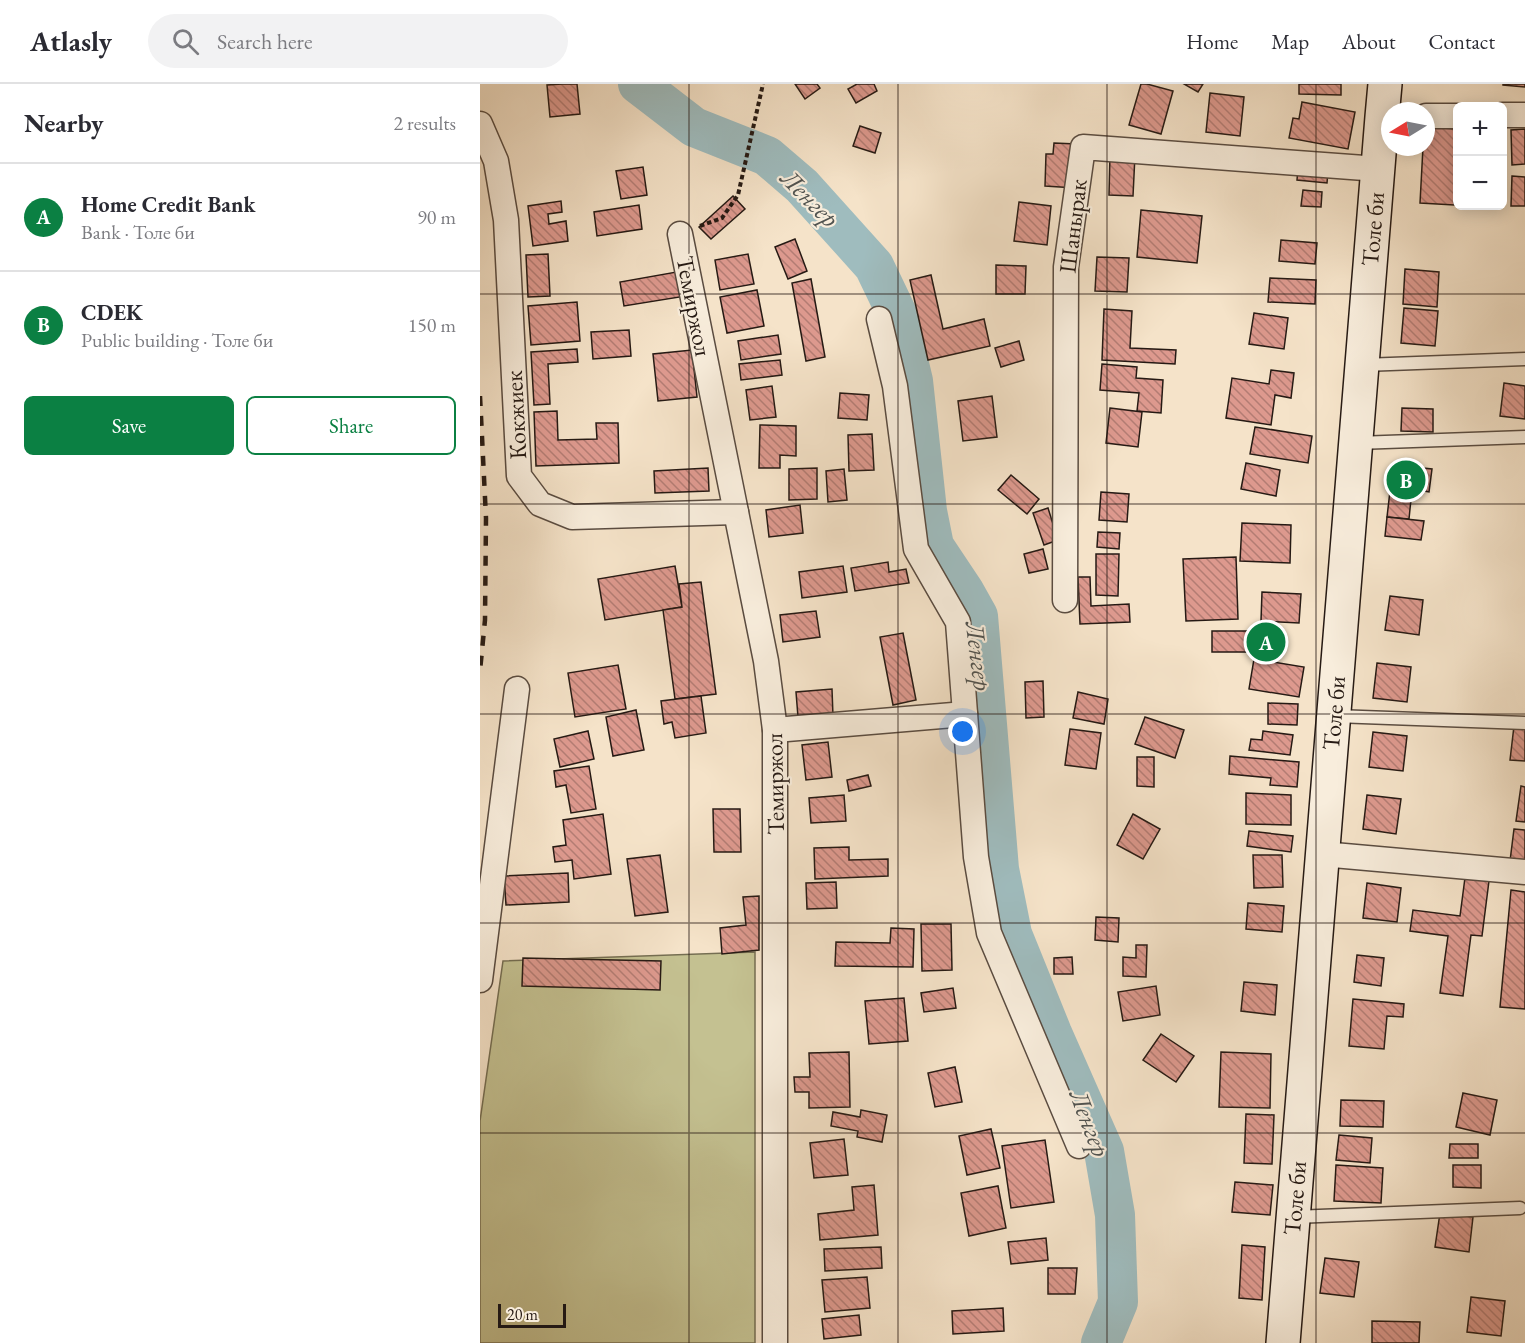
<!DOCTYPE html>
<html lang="en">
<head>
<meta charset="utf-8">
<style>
	:root { --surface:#fff; --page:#f2f2f3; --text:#2b2b33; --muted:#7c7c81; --line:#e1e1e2; --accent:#0b8043 }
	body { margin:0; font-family:"EB Garamond",serif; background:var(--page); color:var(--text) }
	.controls { position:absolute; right:18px; top:18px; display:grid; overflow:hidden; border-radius:9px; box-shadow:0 3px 15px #0003 }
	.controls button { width:54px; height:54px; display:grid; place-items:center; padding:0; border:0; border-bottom:2px solid var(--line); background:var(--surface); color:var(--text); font:30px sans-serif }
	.compass { position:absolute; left:901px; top:18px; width:54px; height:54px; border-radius:50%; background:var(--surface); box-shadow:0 3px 15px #0003; rotate:260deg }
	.scale { position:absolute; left:18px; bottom:15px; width:68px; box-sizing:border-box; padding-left:6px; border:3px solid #261a14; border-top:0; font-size:16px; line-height:21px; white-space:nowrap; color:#261a14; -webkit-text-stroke:4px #f8eddc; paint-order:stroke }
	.you { position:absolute; left:483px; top:648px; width:21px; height:21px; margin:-15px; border:4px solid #fff; border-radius:50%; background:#1a73e8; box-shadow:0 0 0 9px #1a73e833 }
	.badge { display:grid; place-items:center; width:39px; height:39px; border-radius:50%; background:var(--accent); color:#fff; font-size:20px; font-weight:700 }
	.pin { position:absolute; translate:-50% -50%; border:3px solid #fff; box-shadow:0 2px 6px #0006 }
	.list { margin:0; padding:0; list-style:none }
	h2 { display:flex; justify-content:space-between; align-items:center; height:78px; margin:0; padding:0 24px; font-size:26px }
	h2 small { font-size:20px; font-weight:400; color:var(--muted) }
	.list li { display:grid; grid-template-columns:39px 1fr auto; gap:18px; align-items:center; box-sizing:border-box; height:108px; padding:0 24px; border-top:2px solid var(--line) }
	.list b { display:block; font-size:22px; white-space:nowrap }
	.list p { margin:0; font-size:20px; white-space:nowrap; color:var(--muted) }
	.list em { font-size:20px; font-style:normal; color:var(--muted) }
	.actions { display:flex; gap:12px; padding:18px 24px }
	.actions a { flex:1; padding:14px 0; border:2px solid var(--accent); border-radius:9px; text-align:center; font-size:21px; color:var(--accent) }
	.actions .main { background:var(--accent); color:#fff }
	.icon { flex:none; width:33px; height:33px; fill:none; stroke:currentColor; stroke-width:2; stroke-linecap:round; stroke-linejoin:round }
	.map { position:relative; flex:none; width:1045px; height:1259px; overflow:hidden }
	header { display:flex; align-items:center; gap:36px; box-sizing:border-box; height:84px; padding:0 30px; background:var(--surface); border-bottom:2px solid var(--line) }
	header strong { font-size:28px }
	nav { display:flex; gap:33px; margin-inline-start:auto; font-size:21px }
	.search { width:420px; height:54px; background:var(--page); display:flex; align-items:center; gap:15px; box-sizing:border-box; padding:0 21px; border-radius:33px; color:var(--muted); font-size:22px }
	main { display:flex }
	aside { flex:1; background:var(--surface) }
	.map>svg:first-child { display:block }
	.garden { fill:#c4c191; stroke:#756e52; stroke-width:1.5 }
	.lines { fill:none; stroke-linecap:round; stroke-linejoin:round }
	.river { stroke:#9fbcbe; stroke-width:40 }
	.building { fill:url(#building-back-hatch); stroke:#261a14; stroke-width:1.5 }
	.service-casing { stroke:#5a4c41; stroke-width:15 }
	.minor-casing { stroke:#5a4c41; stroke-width:27 }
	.secondary-casing { stroke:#261a14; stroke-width:36 }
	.path { stroke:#261a14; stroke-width:4; stroke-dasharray:4.5 3; stroke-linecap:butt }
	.service { stroke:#f8eddc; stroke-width:12 }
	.minor { stroke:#f8eddc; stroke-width:24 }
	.secondary { stroke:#f8eddc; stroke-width:33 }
	.rail { stroke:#261a14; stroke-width:4.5; stroke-dasharray:10 10; stroke-linecap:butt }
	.grid { fill:none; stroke:#261a14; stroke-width:1.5; stroke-opacity:0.55 }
	.labels { text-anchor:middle; stroke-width:4.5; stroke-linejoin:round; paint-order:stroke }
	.street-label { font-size:24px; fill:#261a14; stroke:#f8eddc }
	.water-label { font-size:26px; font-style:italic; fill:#505350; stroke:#f8eddc }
</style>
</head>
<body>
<header>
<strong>Atlasly</strong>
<div class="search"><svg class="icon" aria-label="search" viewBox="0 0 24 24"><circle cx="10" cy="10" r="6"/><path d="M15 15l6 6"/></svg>Search here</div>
<nav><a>Home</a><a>Map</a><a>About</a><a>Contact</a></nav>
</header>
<main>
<aside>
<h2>Nearby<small>2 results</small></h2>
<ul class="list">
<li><span class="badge">A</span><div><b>Home Credit Bank</b><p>Bank · Толе би</p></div><em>90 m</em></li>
<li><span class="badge">B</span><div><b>CDEK</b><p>Public building · Толе би</p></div><em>150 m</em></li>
</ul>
<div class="actions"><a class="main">Save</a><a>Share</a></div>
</aside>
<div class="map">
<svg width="1045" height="1259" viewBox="0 0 1045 1259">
	<defs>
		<pattern id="building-back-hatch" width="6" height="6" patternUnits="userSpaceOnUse" patternTransform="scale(1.5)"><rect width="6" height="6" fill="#dd998e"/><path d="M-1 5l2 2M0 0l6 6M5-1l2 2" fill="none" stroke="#b37c73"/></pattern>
	</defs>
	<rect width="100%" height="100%" fill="#f5e3c9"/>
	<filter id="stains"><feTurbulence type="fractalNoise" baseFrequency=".00333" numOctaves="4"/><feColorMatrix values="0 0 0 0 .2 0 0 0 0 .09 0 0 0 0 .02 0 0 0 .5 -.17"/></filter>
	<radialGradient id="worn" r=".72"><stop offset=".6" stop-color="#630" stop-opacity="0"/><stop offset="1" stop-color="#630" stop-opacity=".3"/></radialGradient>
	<polygon class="garden" points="275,868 275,1259 0,1259 0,1037 23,877"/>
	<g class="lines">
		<polyline class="river" points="158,0 214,43 287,72 322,102 394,182 417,230 433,297 447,427 454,462 484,507 498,532 519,785 532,850 572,949 624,1067 635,1131 638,1218 621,1259"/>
	</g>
	<g class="building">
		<polygon points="82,0 97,0 100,30 70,33 67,1"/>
		<polygon points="315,0 337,0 340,4 325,15"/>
		<polygon points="377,0 394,0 397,7 376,19 368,5"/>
		<polygon points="661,0 667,0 693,7 681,50 649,41"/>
		<polygon points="704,0 723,0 718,8"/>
		<polygon points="819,0 861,0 861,11 819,10"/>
		<polygon points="1023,0 1045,0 1045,3 1023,1"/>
		<polygon points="730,9 764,13 760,52 726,48"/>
		<polygon points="822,18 875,28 868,65 809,54 813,34 819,35"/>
		<polygon points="380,42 401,49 395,69 373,62"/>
		<polygon points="946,43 978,45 974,121 940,119 943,63 946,63"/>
		<polygon points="1045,45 1045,80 1032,81 1031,46"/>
		<polygon points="574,59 596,60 595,104 565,102 566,70 573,70"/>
		<polygon points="630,70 655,71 653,112 629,111"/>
		<polygon points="163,83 167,111 141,115 136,87"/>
		<polygon points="818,84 848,87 847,99 817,96"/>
		<polygon points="1032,92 1045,93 1045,122 1031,122"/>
		<polygon points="823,106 842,108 841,123 821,122"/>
		<polygon points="253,112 265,125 231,155 219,143"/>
		<polygon points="81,117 82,128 68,130 69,140 86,137 88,157 53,162 48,122"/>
		<polygon points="539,118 571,122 567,161 534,157"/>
		<polygon points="159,121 162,145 117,152 114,128"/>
		<polygon points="661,126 722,132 717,179 657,173"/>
		<polygon points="315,155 327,187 308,195 295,163"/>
		<polygon points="801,156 837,159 835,180 799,177"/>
		<polygon points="68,170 70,212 48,213 46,171"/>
		<polygon points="268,170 274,200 240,206 235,176"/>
		<polygon points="617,173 649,174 647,208 615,207"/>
		<polygon points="516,181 546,182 545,210 516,210"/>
		<polygon points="925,185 959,188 957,223 923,220"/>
		<polygon points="202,187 206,212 144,222 140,198"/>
		<polygon points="451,191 463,245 504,235 510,262 448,276 430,196"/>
		<polygon points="790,194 836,196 835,220 788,218"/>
		<polygon points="331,195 345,273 326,277 312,199"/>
		<polygon points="277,206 284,242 247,249 240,213"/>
		<polygon points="97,218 100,257 51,261 48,222"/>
		<polygon points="924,224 958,227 955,262 921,259"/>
		<polygon points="624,225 652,227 650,264 696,266 695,280 622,276"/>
		<polygon points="774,229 808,234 804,265 769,260"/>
		<polygon points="149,246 151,272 113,275 111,248"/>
		<polygon points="298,251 301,270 261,276 258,257"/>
		<polygon points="539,257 544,276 521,283 515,264"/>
		<polygon points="97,265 98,278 68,280 70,320 54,321 51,268"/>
		<polygon points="212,266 217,313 178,317 173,270"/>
		<polygon points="300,276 302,291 261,296 259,280"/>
		<polygon points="622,280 657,283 656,294 683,296 681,329 657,327 659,309 620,306"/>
		<polygon points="791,286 814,289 811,314 795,311 791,341 746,334 752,294 789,300"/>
		<polygon points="1024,299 1045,302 1045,335 1020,332"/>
		<polygon points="292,302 296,333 270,336 266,306"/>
		<polygon points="360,309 389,311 387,336 358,334"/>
		<polygon points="512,312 517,353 483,357 478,317"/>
		<polygon points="630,324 662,328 658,363 626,359"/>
		<polygon points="922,324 953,325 953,348 921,347"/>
		<polygon points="77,327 78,356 117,355 116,339 138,339 139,379 56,382 54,328"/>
		<polygon points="280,341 316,342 316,372 300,371 300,384 279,384"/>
		<polygon points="775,343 832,352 828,379 770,370"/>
		<polygon points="392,350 394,386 369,387 368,351"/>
		<polygon points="766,379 800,386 796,412 761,405"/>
		<polygon points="913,381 952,385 949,408 932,405 929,435 907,433"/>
		<polygon points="228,384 229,407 175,409 174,387"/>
		<polygon points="337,384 337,415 309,416 309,385"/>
		<polygon points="364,385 367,416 348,418 346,387"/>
		<polygon points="531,391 559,415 547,430 518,406"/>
		<polygon points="621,408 649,410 647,438 619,436"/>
		<polygon points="320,421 323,449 289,453 286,426"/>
		<polygon points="568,424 578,456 564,461 553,429"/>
		<polygon points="907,433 944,437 941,456 905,452"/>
		<polygon points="762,439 811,441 810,479 760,477"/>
		<polygon points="618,448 640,449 639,465 617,463"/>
		<polygon points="563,465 568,485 549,489 544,470"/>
		<polygon points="616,470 639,470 638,512 616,511"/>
		<polygon points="756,473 758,535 706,537 703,475"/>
		<polygon points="408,478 409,488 426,485 429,499 375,507 371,484"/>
		<polygon points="195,482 202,523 125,536 118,495"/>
		<polygon points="363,482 367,508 322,514 319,488"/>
		<polygon points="598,493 610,493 611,522 649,520 650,538 600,540"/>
		<polygon points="221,498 236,610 195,615 183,526 202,523 199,500"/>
		<polygon points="782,508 821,510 819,539 781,537"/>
		<polygon points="910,512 943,516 939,551 905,546"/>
		<polygon points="336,527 340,553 303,558 300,531"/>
		<rect x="732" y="547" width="59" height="21"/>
		<polygon points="423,549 436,616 413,621 400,553"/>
		<polygon points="774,575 824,583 819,613 769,605"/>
		<polygon points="897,579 931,583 927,618 893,614"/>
		<polygon points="138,581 146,625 95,633 88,589"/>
		<polygon points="563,597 564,633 546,634 545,598"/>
		<polygon points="352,605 353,632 318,633 316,608"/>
		<polygon points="598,608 628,615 624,640 593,634"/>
		<polygon points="221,612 226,649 195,654 192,638 184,640 181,617"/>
		<polygon points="788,619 818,620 817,641 788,640"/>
		<polygon points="156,626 164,666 133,672 126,633"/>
		<polygon points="665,633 704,646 695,674 655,660"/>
		<polygon points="1034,642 1045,644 1045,677 1030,676"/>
		<polygon points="590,645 621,649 616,685 585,681"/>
		<polygon points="108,647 114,675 80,683 74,655"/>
		<polygon points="783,647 813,651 810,671 769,666 771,655 782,656"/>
		<polygon points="893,648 927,652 923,687 889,683"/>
		<polygon points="348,658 352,693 326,696 322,661"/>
		<polygon points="750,672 819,678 817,703 790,701 791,694 749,690"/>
		<polygon points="657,673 674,673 674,703 657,702"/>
		<polygon points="109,682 116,725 91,729 86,701 76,703 74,687"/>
		<polygon points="388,691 391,702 369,707 367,696"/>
		<polygon points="1041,702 1045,703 1045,738 1036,737"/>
		<polygon points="766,709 811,711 811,741 766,740"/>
		<polygon points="364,711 366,737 331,739 329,714"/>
		<polygon points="887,711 921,715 916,750 883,745"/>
		<polygon points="233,725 260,725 261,768 234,768"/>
		<polygon points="123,730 131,790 94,795 92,776 75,778 73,763 86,761 83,736"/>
		<polygon points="653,730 680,745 663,775 637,761"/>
		<polygon points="1034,745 1045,746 1045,779 1030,777"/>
		<polygon points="769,747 813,752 811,768 767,762"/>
		<polygon points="369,763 369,776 408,775 408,792 335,795 334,764"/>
		<polygon points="180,771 188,828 155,832 147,775"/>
		<polygon points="773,771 802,771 803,803 774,804"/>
		<polygon points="986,786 1010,789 1002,852 991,851 983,912 960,909 968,852 930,847 933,826 980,832"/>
		<polygon points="88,789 89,818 26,821 24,792"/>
		<polygon points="356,798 357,824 327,825 326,799"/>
		<polygon points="887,799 921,804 917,838 883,834"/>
		<polygon points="1031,806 1045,808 1045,925 1020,923"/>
		<polygon points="279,812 279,866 242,870 240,844 266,841 263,813"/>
		<polygon points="768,819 804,822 802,848 766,845"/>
		<polygon points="616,833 639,834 638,858 615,856"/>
		<polygon points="441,840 471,840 472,886 442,887"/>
		<polygon points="411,844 434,845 433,883 355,882 356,858 410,859"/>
		<polygon points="656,861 667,861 666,893 643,892 643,873 656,874"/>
		<polygon points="877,871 904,874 901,902 874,898"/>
		<polygon points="592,873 593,890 574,890 574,874"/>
		<polygon points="43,874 181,877 180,906 42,902"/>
		<polygon points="764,898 797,901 795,931 761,927"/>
		<polygon points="676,902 680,931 643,937 638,908"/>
		<polygon points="473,904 476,924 444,928 441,909"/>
		<polygon points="424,914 428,957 389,960 385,917"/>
		<polygon points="873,915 924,920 923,933 907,932 904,965 869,962"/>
		<polygon points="681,950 714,972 696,998 663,976"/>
		<polygon points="369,968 370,1023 329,1024 329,1008 315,1008 314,993 330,993 329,969"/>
		<polygon points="741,968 791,970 790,1024 739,1023"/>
		<polygon points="475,983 482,1018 455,1023 448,989"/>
		<polygon points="983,1009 1017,1016 1010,1051 976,1043"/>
		<polygon points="861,1016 904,1017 903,1043 860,1042"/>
		<polygon points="381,1026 407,1031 402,1058 377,1053 378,1047 351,1042 353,1028 380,1033"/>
		<polygon points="766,1030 794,1031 792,1080 764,1079"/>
		<polygon points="511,1045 520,1084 487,1091 479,1052"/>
		<polygon points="859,1051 892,1054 890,1079 856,1076"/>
		<polygon points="364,1055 368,1091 334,1094 330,1059"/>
		<polygon points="565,1056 574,1118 531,1124 522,1062"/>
		<polygon points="970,1060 998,1060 998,1074 969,1074"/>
		<polygon points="856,1081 903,1084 901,1119 854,1117"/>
		<polygon points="973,1081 1001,1081 1001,1104 973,1103"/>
		<polygon points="755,1098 793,1101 790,1131 752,1128"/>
		<polygon points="394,1101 398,1151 340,1156 338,1130 374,1126 372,1103"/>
		<polygon points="518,1102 526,1144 489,1152 481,1109"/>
		<polygon points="960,1129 993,1133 989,1168 955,1163"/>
		<polygon points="566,1154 568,1176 531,1180 528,1158"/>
		<polygon points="762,1161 785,1163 782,1216 759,1214"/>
		<polygon points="401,1163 402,1184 345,1187 344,1165"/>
		<polygon points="845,1174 879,1178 874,1213 840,1209"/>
		<polygon points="568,1184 597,1184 595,1210 568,1210"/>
		<polygon points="387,1193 390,1224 345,1228 342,1196"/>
		<polygon points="991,1213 1025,1217 1021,1252 987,1248"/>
		<polygon points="523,1224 524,1247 473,1250 472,1227"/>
		<polygon points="379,1231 381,1251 344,1255 342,1235"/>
		<polygon points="892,1237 940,1238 939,1259 892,1259"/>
	</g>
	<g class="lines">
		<g class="service-casing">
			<g id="service">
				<polyline points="883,281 1045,275"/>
				<polyline points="877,359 1045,353"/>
				<polyline points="855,632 1045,639"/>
				<polyline points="814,1133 1040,1124"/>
			</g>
		</g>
		<g class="minor-casing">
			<g id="minor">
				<polyline points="1022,31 1045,31"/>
				<polyline points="946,32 978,32"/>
				<polyline points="0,40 16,77 26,136 39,392 60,420 92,433 256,428"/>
				<polyline points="200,150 286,577 295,646 295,1259"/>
				<polyline points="399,235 415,302 436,465 478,538 496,773 509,849 599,1062"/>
				<polyline points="585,516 586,183 603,63 898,85"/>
				<polyline points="295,646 485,630"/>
				<polyline points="842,770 1045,788"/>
				<polyline points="0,896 37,605"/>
			</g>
		</g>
		<g class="secondary-casing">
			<polyline id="secondary" points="803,1259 902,33 905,0"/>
		</g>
		<polyline class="path" points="220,142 242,134 258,111 283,0"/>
		<use href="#service" class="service"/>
		<use href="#minor" class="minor"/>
		<use href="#secondary" class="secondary"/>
		<polyline class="rail" points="0,312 6,434 5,536 0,587"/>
	</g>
	<path class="grid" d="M 209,0 L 209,1259M 418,0 L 418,1259M 627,0 L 627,1259M 836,0 L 836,1259M 0,210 L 1045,210M 0,420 L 1045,420M 0,630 L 1045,630M 0,839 L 1045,839M 0,1049 L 1045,1049"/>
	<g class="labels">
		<g class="street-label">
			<text transform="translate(593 142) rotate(-83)" y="8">Шанырак</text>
			<text transform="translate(893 145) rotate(-85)" y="8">Толе би</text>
			<text transform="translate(214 222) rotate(79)" y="8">Темиржол</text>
			<text transform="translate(36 331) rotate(-93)" y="8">Кокжиек</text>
			<text transform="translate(854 629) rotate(-85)" y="8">Толе би</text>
			<text transform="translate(295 700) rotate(-91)" y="8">Темиржол</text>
			<text transform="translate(815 1114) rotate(-85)" y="8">Толе би</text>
		</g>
		<g class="water-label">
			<text transform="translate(330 114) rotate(45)" y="9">Ленгер</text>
			<text transform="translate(499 572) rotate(83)" y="9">Ленгер</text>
			<text transform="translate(610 1039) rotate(69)" y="9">Ленгер</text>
		</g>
	</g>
	<rect width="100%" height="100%" filter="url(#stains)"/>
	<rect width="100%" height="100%" fill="url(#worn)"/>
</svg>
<div class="controls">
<button>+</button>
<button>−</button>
</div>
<svg class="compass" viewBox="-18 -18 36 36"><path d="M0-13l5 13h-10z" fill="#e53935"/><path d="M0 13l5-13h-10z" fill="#7c7c81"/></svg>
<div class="scale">20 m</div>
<div class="you"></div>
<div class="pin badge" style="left:786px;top:558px">A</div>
<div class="pin badge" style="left:926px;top:396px">B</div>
</div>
</main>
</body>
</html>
